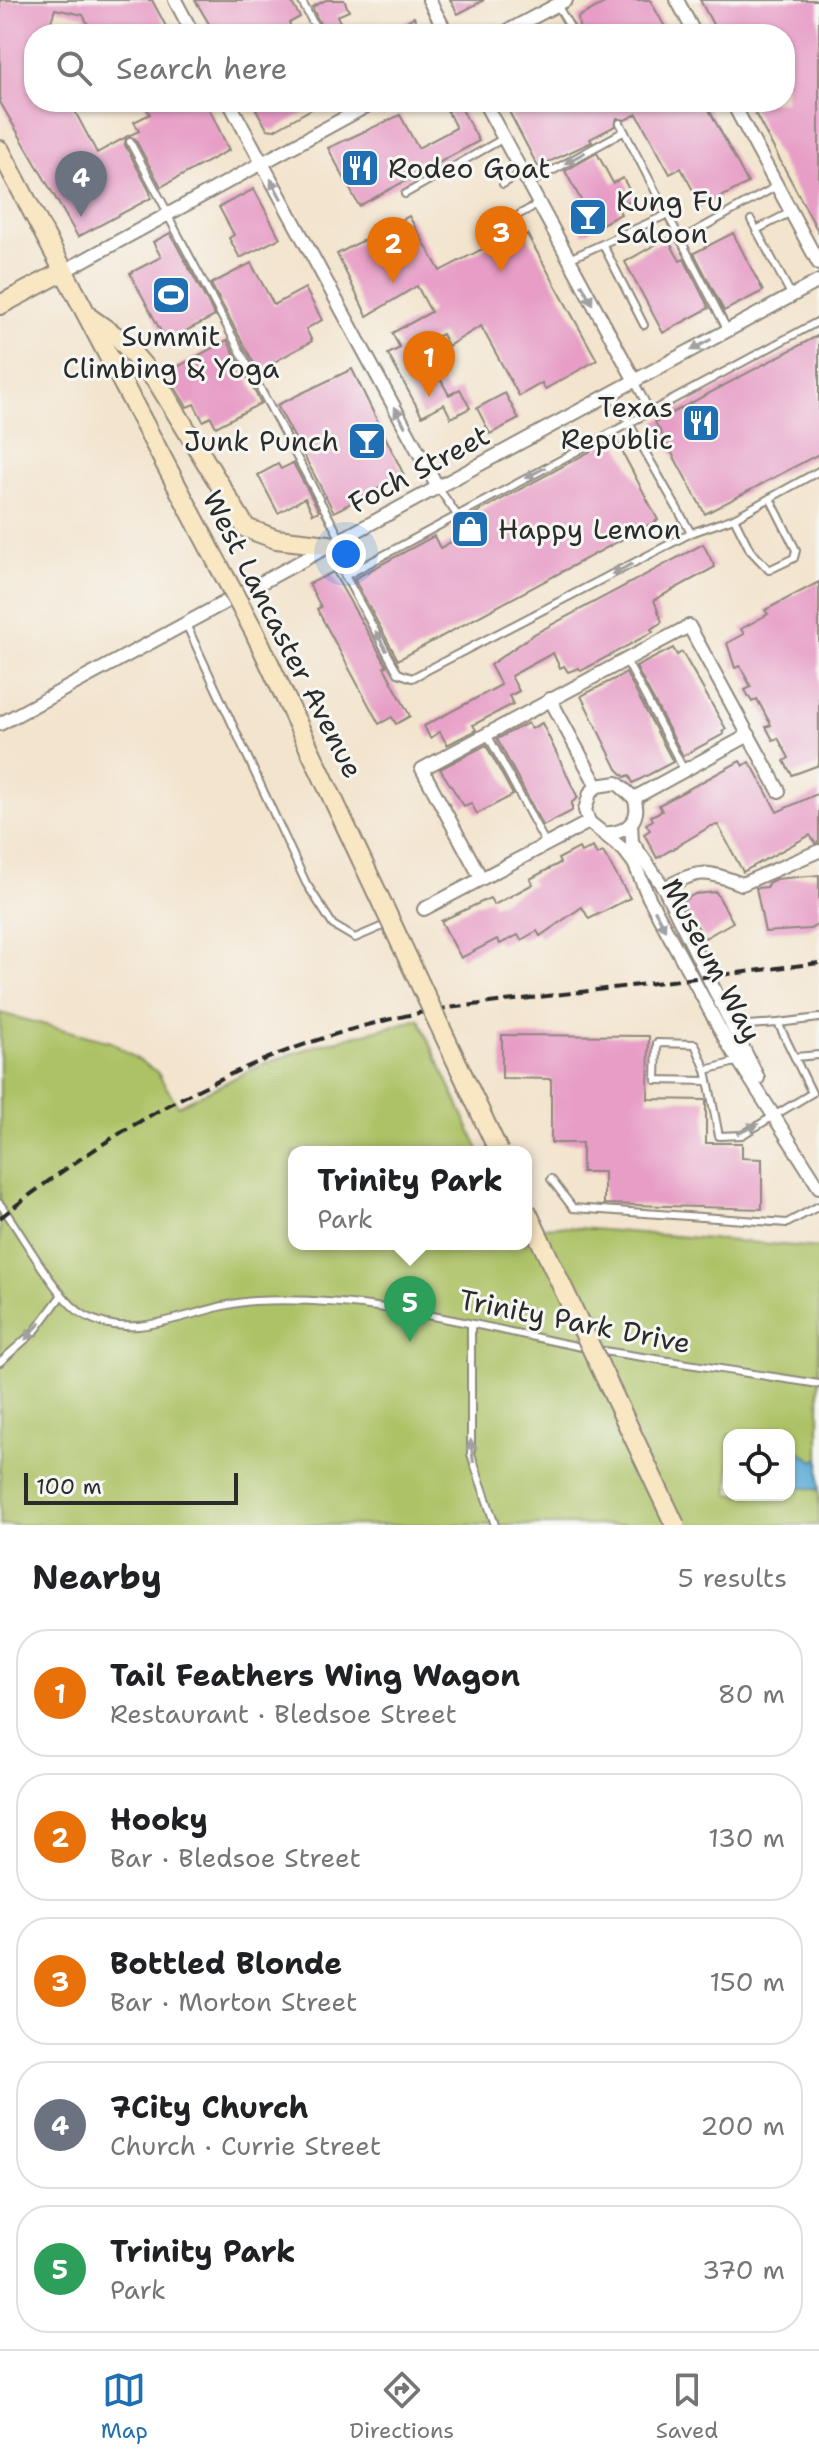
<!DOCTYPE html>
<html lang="en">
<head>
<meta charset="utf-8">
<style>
	:root { --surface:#fff; --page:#f2f2f2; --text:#202124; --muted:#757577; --line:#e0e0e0; --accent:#1f6fb2 }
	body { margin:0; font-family:"Shantell Sans",sans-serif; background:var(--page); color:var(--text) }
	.controls { position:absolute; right:24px; bottom:24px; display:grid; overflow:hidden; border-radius:16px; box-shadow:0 2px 6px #0004 }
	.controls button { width:72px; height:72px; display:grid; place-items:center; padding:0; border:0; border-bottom:2px solid var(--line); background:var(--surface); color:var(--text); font:40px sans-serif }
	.scale { position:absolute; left:24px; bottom:20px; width:214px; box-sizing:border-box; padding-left:8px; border:4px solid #2b2b2b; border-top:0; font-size:22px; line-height:28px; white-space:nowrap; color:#2b2b2b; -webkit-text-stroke:6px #f6f6f2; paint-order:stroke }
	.you { position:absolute; left:346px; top:554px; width:28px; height:28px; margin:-20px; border:6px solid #fff; border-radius:50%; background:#1a73e8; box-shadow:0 0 0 12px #1a73e833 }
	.badge { display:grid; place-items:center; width:52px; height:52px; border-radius:50%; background:var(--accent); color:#fff; font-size:26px; font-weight:700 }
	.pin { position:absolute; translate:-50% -66px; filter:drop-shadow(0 2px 4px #0008) }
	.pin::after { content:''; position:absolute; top:42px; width:28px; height:24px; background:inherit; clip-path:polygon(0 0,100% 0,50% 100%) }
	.popup { position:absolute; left:288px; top:1146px; width:244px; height:104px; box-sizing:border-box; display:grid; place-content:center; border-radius:16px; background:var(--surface); filter:drop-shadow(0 2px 6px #0005); font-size:26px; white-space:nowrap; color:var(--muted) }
	.popup b { font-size:30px; color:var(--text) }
	.popup::after { content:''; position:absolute; left:50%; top:100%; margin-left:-16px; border:16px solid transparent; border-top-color:var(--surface) }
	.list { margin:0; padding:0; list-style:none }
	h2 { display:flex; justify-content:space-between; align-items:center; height:104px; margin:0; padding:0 32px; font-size:34px }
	h2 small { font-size:26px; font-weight:400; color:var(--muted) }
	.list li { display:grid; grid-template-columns:52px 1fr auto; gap:24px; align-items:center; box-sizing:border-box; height:128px; margin:0 16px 16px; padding:0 16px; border:2px solid var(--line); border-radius:32px }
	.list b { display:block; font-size:30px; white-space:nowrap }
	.list p { margin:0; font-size:26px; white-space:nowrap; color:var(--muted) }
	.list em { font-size:26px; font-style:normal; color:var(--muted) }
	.icon { flex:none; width:44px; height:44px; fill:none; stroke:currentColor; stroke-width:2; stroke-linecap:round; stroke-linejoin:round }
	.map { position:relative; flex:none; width:819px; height:1525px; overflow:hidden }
	.search { position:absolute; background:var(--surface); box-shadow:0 2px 6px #0004; left:24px; right:24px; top:24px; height:88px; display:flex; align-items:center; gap:20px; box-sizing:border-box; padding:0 28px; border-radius:32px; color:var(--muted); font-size:30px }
	.sheet { height:824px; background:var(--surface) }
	nav { display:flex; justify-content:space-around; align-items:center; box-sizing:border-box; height:112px; border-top:2px solid var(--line); background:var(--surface); font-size:22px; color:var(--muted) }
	nav a { display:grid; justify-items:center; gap:4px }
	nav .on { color:var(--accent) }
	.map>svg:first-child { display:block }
	.green { fill:#adc266; stroke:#6c7648; stroke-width:2; fill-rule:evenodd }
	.water { fill:#5cacd7; stroke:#446c81; stroke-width:2 }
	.building { fill:#e79dc6 }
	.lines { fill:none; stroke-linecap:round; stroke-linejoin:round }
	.lane-casing { stroke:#8f887c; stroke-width:10 }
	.street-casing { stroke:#8f887c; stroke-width:16 }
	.secondary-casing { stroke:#8f887c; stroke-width:22 }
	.lane { stroke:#fff; stroke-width:6 }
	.street { stroke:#fff; stroke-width:12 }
	.secondary { stroke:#f9e7c3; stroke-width:18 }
	.rail { stroke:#2b2b2b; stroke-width:4; stroke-dasharray:12 6; stroke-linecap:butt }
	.secondary-bridge-casing { stroke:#8f887c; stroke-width:22; stroke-linecap:butt }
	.secondary-bridge { stroke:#f9e7c3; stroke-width:18 }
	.oneway { fill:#a0a0a0 }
	.labels { text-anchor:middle; stroke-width:6; stroke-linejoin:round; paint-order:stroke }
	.poi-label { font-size:28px; fill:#2b2b2b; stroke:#f6f6f2; text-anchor:start }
	.street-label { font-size:28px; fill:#2b2b2b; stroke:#f6f6f2 }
</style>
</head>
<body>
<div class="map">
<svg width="819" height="1525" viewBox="0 0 819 1525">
	<rect width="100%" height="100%" fill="#f6f6f2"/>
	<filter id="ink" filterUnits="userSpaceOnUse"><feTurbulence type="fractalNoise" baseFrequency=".0125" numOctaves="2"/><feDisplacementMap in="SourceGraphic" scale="16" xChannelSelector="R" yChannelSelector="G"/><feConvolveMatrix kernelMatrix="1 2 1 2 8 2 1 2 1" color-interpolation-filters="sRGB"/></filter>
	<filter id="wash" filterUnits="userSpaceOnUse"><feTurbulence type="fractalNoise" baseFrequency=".006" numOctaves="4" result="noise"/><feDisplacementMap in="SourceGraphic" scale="32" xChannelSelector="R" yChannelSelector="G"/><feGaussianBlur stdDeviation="1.8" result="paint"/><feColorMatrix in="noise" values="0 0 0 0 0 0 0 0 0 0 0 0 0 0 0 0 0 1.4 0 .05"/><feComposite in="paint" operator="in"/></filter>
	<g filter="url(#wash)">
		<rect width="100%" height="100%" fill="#f3e4cd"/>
		<path class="green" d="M 0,1013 L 111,1042 L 157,1072 L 178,1106 L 261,1065 L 315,1046 L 419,1019 L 480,1152 L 294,1152 L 294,1244 L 526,1244 L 526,1229 L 555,1226 L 819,1248 L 819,1525 L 0,1525 ZM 729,1435 L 789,1435 L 789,1495 L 729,1495 Z"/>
		<polygon class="water" points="789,1444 814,1461 819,1458 819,1490 789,1485"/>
		<g id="blocks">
			<g class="building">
				<polygon points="0,0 152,0 170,34 93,34 83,15 55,9 47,34 34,34 34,41 28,44 34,54 34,102 70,102 97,153 126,137 125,145 150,192 151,198 78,237 0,102"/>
				<polygon points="195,0 290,0 300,17 289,23 295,34 215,34"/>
				<polygon points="326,0 344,0 349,11 337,16 346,34 325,34 312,7"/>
				<polygon points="450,0 484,0 458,14"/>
				<polygon points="610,0 650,0 669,34 580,34 578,17"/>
				<polygon points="700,0 819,0 819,233 749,102 785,102 785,34 718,34"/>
				<polygon points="414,17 423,34 384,34"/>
				<polygon points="143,102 206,102 229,150 161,187 135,139 128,136 139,131 134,122 150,114"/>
				<polygon points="252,102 324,102 274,130 267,129"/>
				<polygon points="443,102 458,102 479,141 359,206 328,148 400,115 418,148 456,128"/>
				<polygon points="504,102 705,102 748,183 702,207 681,168 670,174 637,114 625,120 617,118 615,126 590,139 592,142 538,167"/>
				<polygon points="597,153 613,183 623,178 634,199 618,208 621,214 583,234 572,205 581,200 565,171"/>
				<polygon points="254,189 280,238 240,258 229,238 234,235 219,207"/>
				<polygon points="409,216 440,271 517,231 521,238 527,234 597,360 545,389 542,383 519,396 481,326 448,346 442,334 421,344 449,395 460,389 470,408 451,418 444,404 422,416 388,354 400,348 392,333 431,312 417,286 367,316 337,254"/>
				<polygon points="170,233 215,316 166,341 130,273 161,257 153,242"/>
				<polygon points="733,233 763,291 724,311 694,253"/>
				<polygon points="667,238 680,261 684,259 709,308 663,333 625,262"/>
				<polygon points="251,263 274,305 305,288 322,320 306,329 312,341 258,371 211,284"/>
				<polygon points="819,335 819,454 705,514 655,422"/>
				<polygon points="227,340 261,403 216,427 211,417 203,421 194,404 187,407 166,373"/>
				<polygon points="352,369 404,475 334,512 277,405"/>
				<polygon points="505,393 519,419 490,434 477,408"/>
				<polygon points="615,438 658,520 398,660 354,579 434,536 440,548 471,531 465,519"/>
				<polygon points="293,463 319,511 313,514 305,498 278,513 258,475 278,464 281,469"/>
				<polygon points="703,544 715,567 654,600 662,622 651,629 653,632 581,671 579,668 568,672 564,666 560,668 553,653 511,676 519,691 509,696 513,704 473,725 476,730 447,745 440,732 430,738 424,726 501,685 490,665 534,634"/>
				<polygon points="333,572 387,666 384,667 410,716 396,724 392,717 379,724 317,609 321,607 309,584"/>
				<polygon points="819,582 819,765 792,775 784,761 789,758 778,738 773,740 766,727 771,725 757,699 752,702 745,690 751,687 740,666 735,668 727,643 744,634 741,629 768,614 765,610"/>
				<polygon points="673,648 677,655 682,652 726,729 722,731 724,734 683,756 636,667"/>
				<polygon points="626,673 673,762 633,783 629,775 625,777 617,769 581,696"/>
				<polygon points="528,723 531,729 542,723 578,798 572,802 572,811 543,826 497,739"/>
				<polygon points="486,745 513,795 477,814 471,803 464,806 440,769"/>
				<polygon points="740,761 743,766 749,762 753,767 777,812 819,793 819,842 815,843 810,835 743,872 718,825 711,826 657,858 644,834 650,830 646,824 653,820 651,816 662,811 659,805"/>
				<polygon points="593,847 597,855 603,852 630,898 589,919 582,907 540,936 537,931 521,940 518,935 500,944 497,939 461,958 441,921 490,898 494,905 533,884 530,879 560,863 558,859 579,848 581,852"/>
				<polygon points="819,875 819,924 810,929 765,932 756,888 768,887 768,883 776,879"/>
				<polygon points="716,892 733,922 705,938 681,902 695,894"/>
				<polygon points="502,1035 649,1036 648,1099 706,1100 706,1143 742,1143 742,1158 762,1159 762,1209 604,1204 604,1172 582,1172 582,1143 551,1143 551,1079 502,1078"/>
			</g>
		</g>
	</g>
	<g filter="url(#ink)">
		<use href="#blocks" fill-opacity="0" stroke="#8f887c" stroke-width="2"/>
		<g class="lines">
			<g class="lane-casing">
				<g id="lane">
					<polyline points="301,0 319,34"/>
					<polyline points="556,3 574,34"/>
					<polyline points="620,123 728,331"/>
					<polyline points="130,142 168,213"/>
					<polyline points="503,184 522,173"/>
					<polyline points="528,184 623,132"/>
					<polyline points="405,194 504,138"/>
					<polyline points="167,214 340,538"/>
					<polyline points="520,214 538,204"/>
					<polyline points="751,220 792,296"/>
					<polyline points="756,230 791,212"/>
					<polyline points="680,240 777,186"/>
					<polyline points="603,245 644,325"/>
					<polyline points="569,259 666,215"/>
					<polyline points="635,383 650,411"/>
					<polyline points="612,393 691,533"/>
					<polyline points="437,486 457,515"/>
					<polyline points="734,518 750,550 769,570 794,558 796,550 770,498"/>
					<polyline points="330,548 398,673 412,678 691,533 734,518 819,471"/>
					<polyline points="345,576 819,321"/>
					<polyline points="185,622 306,883 333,925 355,938 390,923"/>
					<polyline points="626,660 684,770"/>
					<polyline points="487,734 546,844"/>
					<polyline points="733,1026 778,1023"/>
					<polyline points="795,1057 819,1055"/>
					<polyline points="739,1061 706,1070 719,1136 742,1135 812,1093 778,1023 819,1018"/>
					<polyline points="706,1070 695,1044 657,1043 656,1080 708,1081"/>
					<polyline points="551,1179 573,1208 787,1223 819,1206"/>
					<path d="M 0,1204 C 22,1233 56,1299 84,1315 C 137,1346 199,1304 255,1301 C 368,1295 477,1326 586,1348"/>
					<polyline points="471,1325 471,1454 495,1525"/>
					<polyline points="597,1350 819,1384"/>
					<polyline points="0,1362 35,1331 61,1296"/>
				</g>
			</g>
			<g class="street-casing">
				<g id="street">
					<polyline points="175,0 193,34"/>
					<polyline points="429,0 447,34"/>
					<polyline points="677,0 695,34"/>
					<polyline points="502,34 566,0"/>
					<polyline points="229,102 437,486"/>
					<polyline points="484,102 635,381"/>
					<polyline points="732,102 819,264"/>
					<polyline points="64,271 374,102"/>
					<polyline points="550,699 597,786"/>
					<polyline points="0,724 819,281"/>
					<polyline points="634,798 749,735"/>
					<polyline points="631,823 632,842 664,888 758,1078"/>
					<path d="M 603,833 C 624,835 643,820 634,798 L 617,783 L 597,786 L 590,793 L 585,810 L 589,822 L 624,850 L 634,863 L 649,898 L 728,1044 L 819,1187"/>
					<polyline points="481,878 422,769 689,626 779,791"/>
					<path d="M 664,888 C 701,869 704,870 742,884 L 819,851"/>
					<polyline points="424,909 589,822"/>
				</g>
			</g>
			<g class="secondary-casing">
				<g id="secondary">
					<polyline points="0,150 219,566"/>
					<polyline points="0,305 64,271"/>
					<polyline points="90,318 120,339 158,383 246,528 276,539 329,545"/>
				</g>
			</g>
			<use href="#lane" class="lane"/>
			<use href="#street" class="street"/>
			<use href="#secondary" class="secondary"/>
			<path class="rail" d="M 0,1218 C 131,1114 274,1038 440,1009 L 819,963"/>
			<g class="secondary-bridge-casing">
				<g id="secondary-bridge">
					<polyline points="219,566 254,631 499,1152"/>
					<polyline points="526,1210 675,1525"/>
				</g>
			</g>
			<use href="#secondary-bridge" class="secondary-bridge"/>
		</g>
		<defs><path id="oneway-solid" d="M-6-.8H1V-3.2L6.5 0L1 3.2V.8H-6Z" transform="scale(2)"/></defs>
		<g class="oneway">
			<use href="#oneway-solid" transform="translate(575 158) rotate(151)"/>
			<use href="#oneway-solid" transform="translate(276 189) rotate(-118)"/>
			<use href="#oneway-solid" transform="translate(587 294) rotate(62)"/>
			<use href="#oneway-solid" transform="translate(701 345) rotate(151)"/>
			<use href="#oneway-solid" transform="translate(400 417) rotate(-118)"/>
			<use href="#oneway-solid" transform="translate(535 473) rotate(152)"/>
			<use href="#oneway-solid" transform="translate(622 569) rotate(153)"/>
			<use href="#oneway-solid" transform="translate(381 641) rotate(-119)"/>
			<use href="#oneway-solid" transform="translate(660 920) rotate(62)"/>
			<use href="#oneway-solid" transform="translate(748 1129) rotate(-25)"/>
			<use href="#oneway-solid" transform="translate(33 1331) rotate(132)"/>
			<use href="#oneway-solid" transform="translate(472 1451) rotate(-97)"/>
		</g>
	</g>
	<defs>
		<g id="restaurant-square" transform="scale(2)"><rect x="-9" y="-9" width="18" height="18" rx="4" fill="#1f6fb2" stroke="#f6f6f2"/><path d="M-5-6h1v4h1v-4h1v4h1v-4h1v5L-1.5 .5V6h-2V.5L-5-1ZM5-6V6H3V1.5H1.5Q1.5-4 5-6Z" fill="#fff"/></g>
		<g id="bar-square" transform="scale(2)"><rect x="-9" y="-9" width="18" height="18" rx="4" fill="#1f6fb2" stroke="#f6f6f2"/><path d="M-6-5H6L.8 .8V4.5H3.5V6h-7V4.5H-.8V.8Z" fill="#fff"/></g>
		<g id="stadium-square" transform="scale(2)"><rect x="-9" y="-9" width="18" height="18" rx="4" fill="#1f6fb2" stroke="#f6f6f2"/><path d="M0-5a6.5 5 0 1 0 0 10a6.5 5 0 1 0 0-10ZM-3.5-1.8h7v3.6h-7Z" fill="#fff"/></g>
		<g id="shop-square" transform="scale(2)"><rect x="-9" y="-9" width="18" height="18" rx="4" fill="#1f6fb2" stroke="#f6f6f2"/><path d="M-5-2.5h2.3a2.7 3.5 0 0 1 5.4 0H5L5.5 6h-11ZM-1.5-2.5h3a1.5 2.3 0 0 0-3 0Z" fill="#fff"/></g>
	</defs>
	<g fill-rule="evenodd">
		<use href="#restaurant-square" x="360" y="168"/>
		<use href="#bar-square" x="588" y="217"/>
		<use href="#stadium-square" x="171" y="295"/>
		<use href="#restaurant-square" x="701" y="423"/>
		<use href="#bar-square" x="367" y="441"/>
		<use href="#shop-square" x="470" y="529"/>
	</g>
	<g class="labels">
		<g class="poi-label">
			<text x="388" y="178">Rodeo Goat</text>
			<text x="616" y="211">Kung Fu<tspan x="616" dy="32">Saloon</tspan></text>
			<text x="171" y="346" text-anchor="middle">Summit<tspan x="171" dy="32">Climbing &amp; Yoga</tspan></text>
			<text x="673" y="417" text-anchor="end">Texas<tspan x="673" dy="32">Republic</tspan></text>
			<text x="339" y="451" text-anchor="end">Junk Punch</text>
			<text x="498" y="539">Happy Lemon</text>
		</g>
		<g class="street-label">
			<text transform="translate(419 469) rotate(-28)" y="10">Foch Street</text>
			<text transform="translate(283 634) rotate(63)" y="10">West Lancaster Avenue</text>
			<text transform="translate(712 960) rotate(62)" y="10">Museum Way</text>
			<text transform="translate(575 1321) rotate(11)" y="10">Trinity Park Drive</text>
		</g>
	</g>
</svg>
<div class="controls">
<button><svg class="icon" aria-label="locate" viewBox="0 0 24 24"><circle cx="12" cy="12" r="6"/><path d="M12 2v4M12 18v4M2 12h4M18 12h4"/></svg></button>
</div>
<div class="scale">100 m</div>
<div class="you"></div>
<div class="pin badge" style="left:429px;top:397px;background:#e8710a">1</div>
<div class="pin badge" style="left:393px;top:283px;background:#e8710a">2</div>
<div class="pin badge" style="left:501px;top:272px;background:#e8710a">3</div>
<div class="pin badge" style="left:81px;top:217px;background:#6b7280">4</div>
<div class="pin badge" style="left:410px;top:1342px;background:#2e9e5b">5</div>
<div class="popup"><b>Trinity Park</b>Park</div>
<div class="search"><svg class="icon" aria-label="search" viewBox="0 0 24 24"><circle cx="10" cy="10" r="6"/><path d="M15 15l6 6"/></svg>Search here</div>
</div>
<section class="sheet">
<h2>Nearby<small>5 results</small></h2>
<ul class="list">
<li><span class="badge" style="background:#e8710a">1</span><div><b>Tail Feathers Wing Wagon</b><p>Restaurant · Bledsoe Street</p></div><em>80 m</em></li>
<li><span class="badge" style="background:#e8710a">2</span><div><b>Hooky</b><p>Bar · Bledsoe Street</p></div><em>130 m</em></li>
<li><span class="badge" style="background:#e8710a">3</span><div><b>Bottled Blonde</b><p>Bar · Morton Street</p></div><em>150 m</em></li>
<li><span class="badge" style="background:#6b7280">4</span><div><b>7City Church</b><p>Church · Currie Street</p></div><em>200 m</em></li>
<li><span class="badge" style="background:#2e9e5b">5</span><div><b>Trinity Park</b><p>Park</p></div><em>370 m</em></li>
</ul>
</section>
<nav>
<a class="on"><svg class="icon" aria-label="map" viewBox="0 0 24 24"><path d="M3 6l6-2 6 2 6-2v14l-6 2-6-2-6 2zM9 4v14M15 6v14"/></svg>Map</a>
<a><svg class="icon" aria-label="directions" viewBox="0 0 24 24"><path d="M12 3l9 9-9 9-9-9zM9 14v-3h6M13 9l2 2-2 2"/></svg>Directions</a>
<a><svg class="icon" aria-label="saved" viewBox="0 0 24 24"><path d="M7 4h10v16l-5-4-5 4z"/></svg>Saved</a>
</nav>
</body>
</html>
